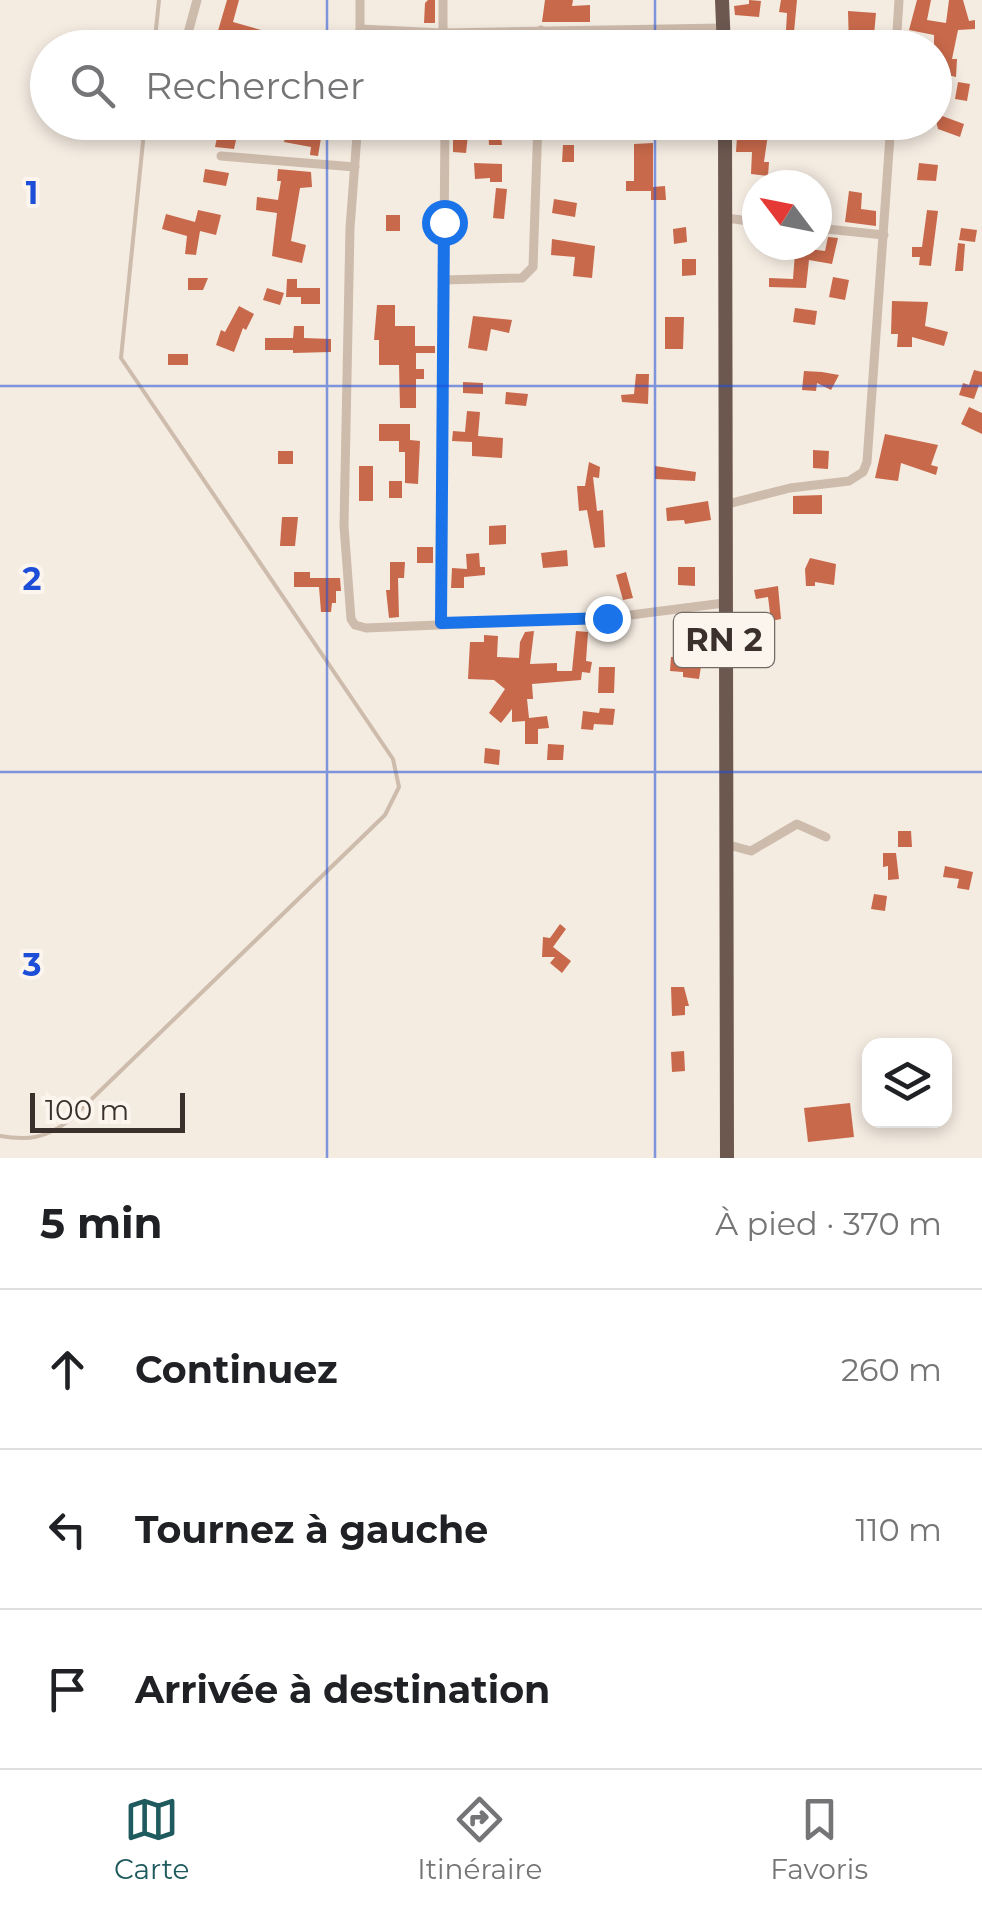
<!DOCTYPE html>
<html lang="fr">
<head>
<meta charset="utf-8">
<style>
	:root { --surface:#fff; --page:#f2f2f2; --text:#202124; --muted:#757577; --line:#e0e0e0; --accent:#1f5a5e }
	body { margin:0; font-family:Montserrat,sans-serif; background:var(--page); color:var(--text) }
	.controls { position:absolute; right:30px; bottom:30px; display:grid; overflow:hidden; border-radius:20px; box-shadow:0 5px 15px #0003 }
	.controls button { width:90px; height:90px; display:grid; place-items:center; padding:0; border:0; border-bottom:2px solid var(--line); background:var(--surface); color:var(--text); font:50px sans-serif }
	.compass { position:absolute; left:742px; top:170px; width:90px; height:90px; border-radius:50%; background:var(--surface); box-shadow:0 5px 15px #0003; rotate:302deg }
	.scale { position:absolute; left:30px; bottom:25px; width:155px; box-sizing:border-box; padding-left:10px; border:5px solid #3b302b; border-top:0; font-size:28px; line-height:35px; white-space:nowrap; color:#3b302b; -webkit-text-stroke:8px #fbf5ee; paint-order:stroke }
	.stop { position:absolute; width:30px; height:30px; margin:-22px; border:8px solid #1a73e8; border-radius:50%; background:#fff }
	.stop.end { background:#1a73e8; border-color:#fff; box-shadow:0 2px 10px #0008 }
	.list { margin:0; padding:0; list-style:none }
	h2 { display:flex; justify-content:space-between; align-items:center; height:130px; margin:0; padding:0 40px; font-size:42px }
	h2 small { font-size:32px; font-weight:400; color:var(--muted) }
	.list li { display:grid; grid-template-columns:65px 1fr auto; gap:30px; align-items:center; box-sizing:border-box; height:160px; padding:0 40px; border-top:2px solid var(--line) }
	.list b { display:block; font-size:38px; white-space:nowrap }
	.list em { font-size:32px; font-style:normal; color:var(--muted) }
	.icon { flex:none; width:55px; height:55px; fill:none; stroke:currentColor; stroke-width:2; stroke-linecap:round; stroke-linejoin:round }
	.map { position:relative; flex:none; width:982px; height:1158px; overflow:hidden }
	.search { position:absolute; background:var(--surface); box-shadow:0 5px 15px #0003; left:30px; right:30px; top:30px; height:110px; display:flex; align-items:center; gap:25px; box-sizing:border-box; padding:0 35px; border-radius:55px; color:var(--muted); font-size:38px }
	.sheet { height:610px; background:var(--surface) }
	nav { display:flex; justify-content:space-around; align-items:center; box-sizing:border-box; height:140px; border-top:2px solid var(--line); background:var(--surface); font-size:28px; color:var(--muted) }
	nav a { display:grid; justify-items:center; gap:5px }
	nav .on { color:var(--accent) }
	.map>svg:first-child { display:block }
	.building { fill:#c8694b }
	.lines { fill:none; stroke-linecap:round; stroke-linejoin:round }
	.service { stroke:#cdbbac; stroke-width:4 }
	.minor { stroke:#cdbbac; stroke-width:9 }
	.trunk { stroke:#6c584f; stroke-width:14 }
	.route { stroke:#1a73e8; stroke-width:12 }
	.grid { fill:none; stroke:#1d4ed8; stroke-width:2.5; stroke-opacity:0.55 }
	.labels { text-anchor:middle; stroke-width:8; stroke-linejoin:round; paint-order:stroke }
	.shield { fill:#fbf5ee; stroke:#756b66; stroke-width:2.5 }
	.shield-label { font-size:32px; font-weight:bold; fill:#3b302b }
	.grid-label { font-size:32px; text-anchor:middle; font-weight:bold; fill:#1d4ed8; stroke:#fbf5ee; stroke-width:8; stroke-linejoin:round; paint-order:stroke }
</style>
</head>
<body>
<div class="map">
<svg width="982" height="1158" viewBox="0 0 982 1158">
	<rect width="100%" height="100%" fill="#f4ebe1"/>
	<g class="building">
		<polygon points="227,0 239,0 233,22 261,30 256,48 213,48"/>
		<polygon points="428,0 435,0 435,23 424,23 425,3"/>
		<polygon points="545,0 573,0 572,6 590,5 590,22 542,22"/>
		<polygon points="749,0 761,1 759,17 735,15 734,6 749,4"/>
		<polygon points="781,0 797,0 794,32 798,32 798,48 785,48 787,13 779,12"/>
		<polygon points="917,0 931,0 927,20 946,23 949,0 963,0 969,21 975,20 975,29 958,30 952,59 957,59 956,77 934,72 934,35 909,30"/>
		<polygon points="848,11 876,13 873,46 849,46"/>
		<polygon points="958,82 970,84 967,101 955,99"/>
		<polygon points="934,113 964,124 960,137 938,129"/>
		<polygon points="318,122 350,122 349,132 331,129 329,139 321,138 318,156 310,155 311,147 284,142 287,127 316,133"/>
		<polygon points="220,123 239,127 234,149 215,147"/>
		<polygon points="500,124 502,145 489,145 488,125"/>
		<polygon points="754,132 768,134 764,162 769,162 768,176 751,174 752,152 736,152 737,137 753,137"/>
		<polygon points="453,134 468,135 466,153 453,152"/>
		<polygon points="653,143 653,187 665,186 666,200 651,200 651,191 626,191 626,181 634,181 634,144"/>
		<polygon points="563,145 574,145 574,162 562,162"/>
		<polygon points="474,163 502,164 502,182 490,182 490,178 475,179"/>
		<polygon points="919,163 938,165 936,181 917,180"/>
		<polygon points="205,169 229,173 226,186 203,182"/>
		<polygon points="278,169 311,172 312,187 300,188 291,241 306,245 302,263 272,256 277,213 256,210 257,197 278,200 281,181 277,181"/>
		<polygon points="496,188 507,189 504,219 493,218"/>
		<polygon points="849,191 862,193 861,209 876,211 876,226 845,222"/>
		<polygon points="554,199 577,203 575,217 552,213"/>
		<polygon points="198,210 221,215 216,235 200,231 196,255 185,254 187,236 162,229 166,214 195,222"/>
		<polygon points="927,210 938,211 931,266 919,265 920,257 912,257 912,247 922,247"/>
		<rect x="386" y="215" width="14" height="16"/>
		<polygon points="686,227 687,242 674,244 673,229"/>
		<polygon points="961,228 977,230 975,242 959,240"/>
		<polygon points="828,237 838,238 832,264 809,260 806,288 769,287 769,278 793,279 795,253 777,251 777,245 810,245 809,249 825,251"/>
		<polygon points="552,239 595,246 592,278 573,276 575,257 551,255"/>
		<polygon points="958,243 965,244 963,271 955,271"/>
		<polygon points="682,259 696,259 696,275 682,276"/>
		<polygon points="833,277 849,280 845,300 829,297"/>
		<polygon points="188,278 208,278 203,290 188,290"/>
		<polygon points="287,279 297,279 297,288 320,288 320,304 301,304 301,297 286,297"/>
		<polygon points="267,288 284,293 280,305 263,300"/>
		<polygon points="892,301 928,302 925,326 948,332 944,346 912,337 912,347 897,347 898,334 891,334"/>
		<polygon points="377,305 395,305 395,326 415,326 415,346 435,346 435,353 416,353 416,369 424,369 424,379 416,379 416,408 400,408 399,365 379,365 379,340 374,340"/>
		<polygon points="239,306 254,314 246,330 243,328 234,352 216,345 221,330 225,332"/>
		<polygon points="795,308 817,311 815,325 793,322"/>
		<polygon points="473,316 512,320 509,333 491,329 487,351 468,348"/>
		<polygon points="665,317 684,317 683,349 665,349"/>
		<polygon points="294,326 304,326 304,338 331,339 331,352 293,353 293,350 265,350 265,338 293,338"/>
		<rect x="168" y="354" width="20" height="11"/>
		<polygon points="974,370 982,372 982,386 979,385 974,399 959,395 963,383 969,385"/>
		<polygon points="804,371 822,372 839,375 831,390 817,383 816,391 802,390"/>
		<polygon points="636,374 649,374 648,404 622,402 621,395 634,394"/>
		<polygon points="463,382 483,383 483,394 463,393"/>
		<polygon points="506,392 528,394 526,406 505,404"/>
		<polygon points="969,407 982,413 982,434 961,424"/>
		<polygon points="467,411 480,412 478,436 503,438 502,458 472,456 472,442 452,441 453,431 465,432"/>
		<polygon points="379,424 410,424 410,440 420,441 418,484 405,483 405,452 399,452 399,441 379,441"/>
		<polygon points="885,434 938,445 931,465 938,467 936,475 901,463 898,481 875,478"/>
		<polygon points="813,450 829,451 828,469 813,468"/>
		<rect x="278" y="451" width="15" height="13"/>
		<polygon points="589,462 600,467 599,478 593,477 597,511 603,510 605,547 594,548 587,510 579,511 577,486 585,486"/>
		<rect x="359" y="466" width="14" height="35"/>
		<polygon points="655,466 696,472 695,481 655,479"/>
		<rect x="389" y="481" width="13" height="17"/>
		<polygon points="822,495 822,514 793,514 793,496"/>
		<polygon points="708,501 711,520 685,524 684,520 667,521 666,508"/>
		<polygon points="282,517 298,517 295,546 280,546"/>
		<polygon points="506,525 506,544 489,545 489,526"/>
		<rect x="417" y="547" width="16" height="16"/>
		<polygon points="567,550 568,566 543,568 541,553"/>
		<polygon points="479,553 480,567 485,567 485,575 464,577 464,588 451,588 452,568 467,569 466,554"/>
		<polygon points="810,558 836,564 834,585 815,582 815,586 806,586 805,569"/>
		<polygon points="390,562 405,562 404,578 398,578 399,617 389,618 386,590 390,590"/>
		<polygon points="678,567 695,567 695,586 678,585"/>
		<polygon points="294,572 310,572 310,578 340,578 341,591 336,591 336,603 332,603 331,612 321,612 319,587 294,587"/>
		<polygon points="626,572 633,598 623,600 616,575"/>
		<polygon points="778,586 781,619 771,621 768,597 756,599 754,590"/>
		<polygon points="534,631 530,664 557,663 557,671 572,671 576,631 588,632 586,661 592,662 590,673 582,672 581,680 532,684 533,699 527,699 529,718 547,716 549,728 538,729 538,744 525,744 525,721 512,722 512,709 501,723 489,713 505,689 494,680 468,679 470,642 484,642 484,635 498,636 497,657 519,658 520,642 525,632"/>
		<polygon points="691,639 705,641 699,679 683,677 683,672 670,671 671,657 689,656"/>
		<polygon points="599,667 615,667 614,693 598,693"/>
		<polygon points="600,708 615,709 613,725 594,724 593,730 581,729 583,711 599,713"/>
		<polygon points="548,744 564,745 563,760 547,760"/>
		<polygon points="485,748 500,750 499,765 484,763"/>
		<polygon points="898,831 911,831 912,847 898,847"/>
		<polygon points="883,853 896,853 899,879 888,880 888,866 883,867"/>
		<polygon points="945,866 973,872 969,890 957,888 959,879 943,877"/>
		<polygon points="874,894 887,896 885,911 871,909"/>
		<polygon points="560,924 566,929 553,947 571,961 562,973 550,963 555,957 542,957 543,937 550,938"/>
		<polygon points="671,987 684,987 689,1006 685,1006 685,1015 672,1016"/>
		<polygon points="684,1051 685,1071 672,1072 671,1052"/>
		<polygon points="850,1103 854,1137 808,1142 804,1108"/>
	</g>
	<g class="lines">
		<g class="service">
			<polyline points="154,48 159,0"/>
			<path d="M 0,1136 C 29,1141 46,1138 70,1120 L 385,815 L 399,787 L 393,759 L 121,358 L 145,122"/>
		</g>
		<g class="minor">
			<polyline points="360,0 360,48"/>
			<polyline points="443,0 443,48"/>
			<polyline points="360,29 443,33 723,28"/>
			<polyline points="184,48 197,0"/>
			<polyline points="540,48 541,30"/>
			<polyline points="896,48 899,0"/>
			<polyline points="358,122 350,228 344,526 351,619 355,625 366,628 607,618 724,603"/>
			<polyline points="221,156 355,167"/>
			<polyline points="726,218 757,222"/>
			<polyline points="817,228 884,235"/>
			<polyline points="443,280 522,278 533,267 538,122"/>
			<polyline points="724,505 790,488 849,481 863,472 867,462 891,122"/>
			<polyline points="441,623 445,122"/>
			<polyline points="725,844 751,851 797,824 826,837"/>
		</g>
		<g class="trunk">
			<polyline points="722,0 724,48"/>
			<polyline points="725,122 727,1158"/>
		</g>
	</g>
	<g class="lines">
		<polyline class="route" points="444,222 441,623 607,618"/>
	</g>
	<path class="grid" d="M 327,0 L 327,48M 655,0 L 655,48M 327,122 L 327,1158M 655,122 L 655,1158M 0,386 L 982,386M 0,772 L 982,772"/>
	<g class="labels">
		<rect class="shield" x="674" y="613" width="100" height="54" rx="8"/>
		<g class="shield-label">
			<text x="724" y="651">RN 2</text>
		</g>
	</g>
	<g class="grid-label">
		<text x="32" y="204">1</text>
		<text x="32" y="590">2</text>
		<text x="32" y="976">3</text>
	</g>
</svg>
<div class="controls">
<button><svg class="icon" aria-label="layers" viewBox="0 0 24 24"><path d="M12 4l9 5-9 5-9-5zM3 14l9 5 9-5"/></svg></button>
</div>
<svg class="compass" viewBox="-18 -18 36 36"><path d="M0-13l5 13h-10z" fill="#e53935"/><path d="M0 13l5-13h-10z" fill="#757577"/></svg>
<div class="scale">100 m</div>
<div class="stop" style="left:444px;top:222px"></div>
<div class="stop end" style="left:607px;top:618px"></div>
<div class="search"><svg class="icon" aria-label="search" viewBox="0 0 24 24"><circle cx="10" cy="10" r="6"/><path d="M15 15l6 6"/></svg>Rechercher</div>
</div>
<section class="sheet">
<h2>5 min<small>À pied · 370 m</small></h2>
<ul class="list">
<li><svg class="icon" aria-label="ahead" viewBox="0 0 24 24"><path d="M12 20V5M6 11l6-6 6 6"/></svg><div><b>Continuez</b></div><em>260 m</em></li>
<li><svg class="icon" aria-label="left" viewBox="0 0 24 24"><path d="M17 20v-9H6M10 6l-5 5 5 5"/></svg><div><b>Tournez à gauche</b></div><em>110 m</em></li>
<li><svg class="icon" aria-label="arrive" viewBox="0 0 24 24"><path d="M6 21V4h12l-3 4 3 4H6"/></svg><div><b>Arrivée à destination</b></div></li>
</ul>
</section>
<nav>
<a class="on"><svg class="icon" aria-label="map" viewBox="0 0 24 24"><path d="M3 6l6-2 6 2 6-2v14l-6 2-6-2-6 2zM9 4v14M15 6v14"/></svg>Carte</a>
<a><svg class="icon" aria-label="directions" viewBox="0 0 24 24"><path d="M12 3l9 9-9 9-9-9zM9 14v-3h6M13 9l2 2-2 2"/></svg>Itinéraire</a>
<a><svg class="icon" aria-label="saved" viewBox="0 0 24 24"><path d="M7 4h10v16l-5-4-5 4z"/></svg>Favoris</a>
</nav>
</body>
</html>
